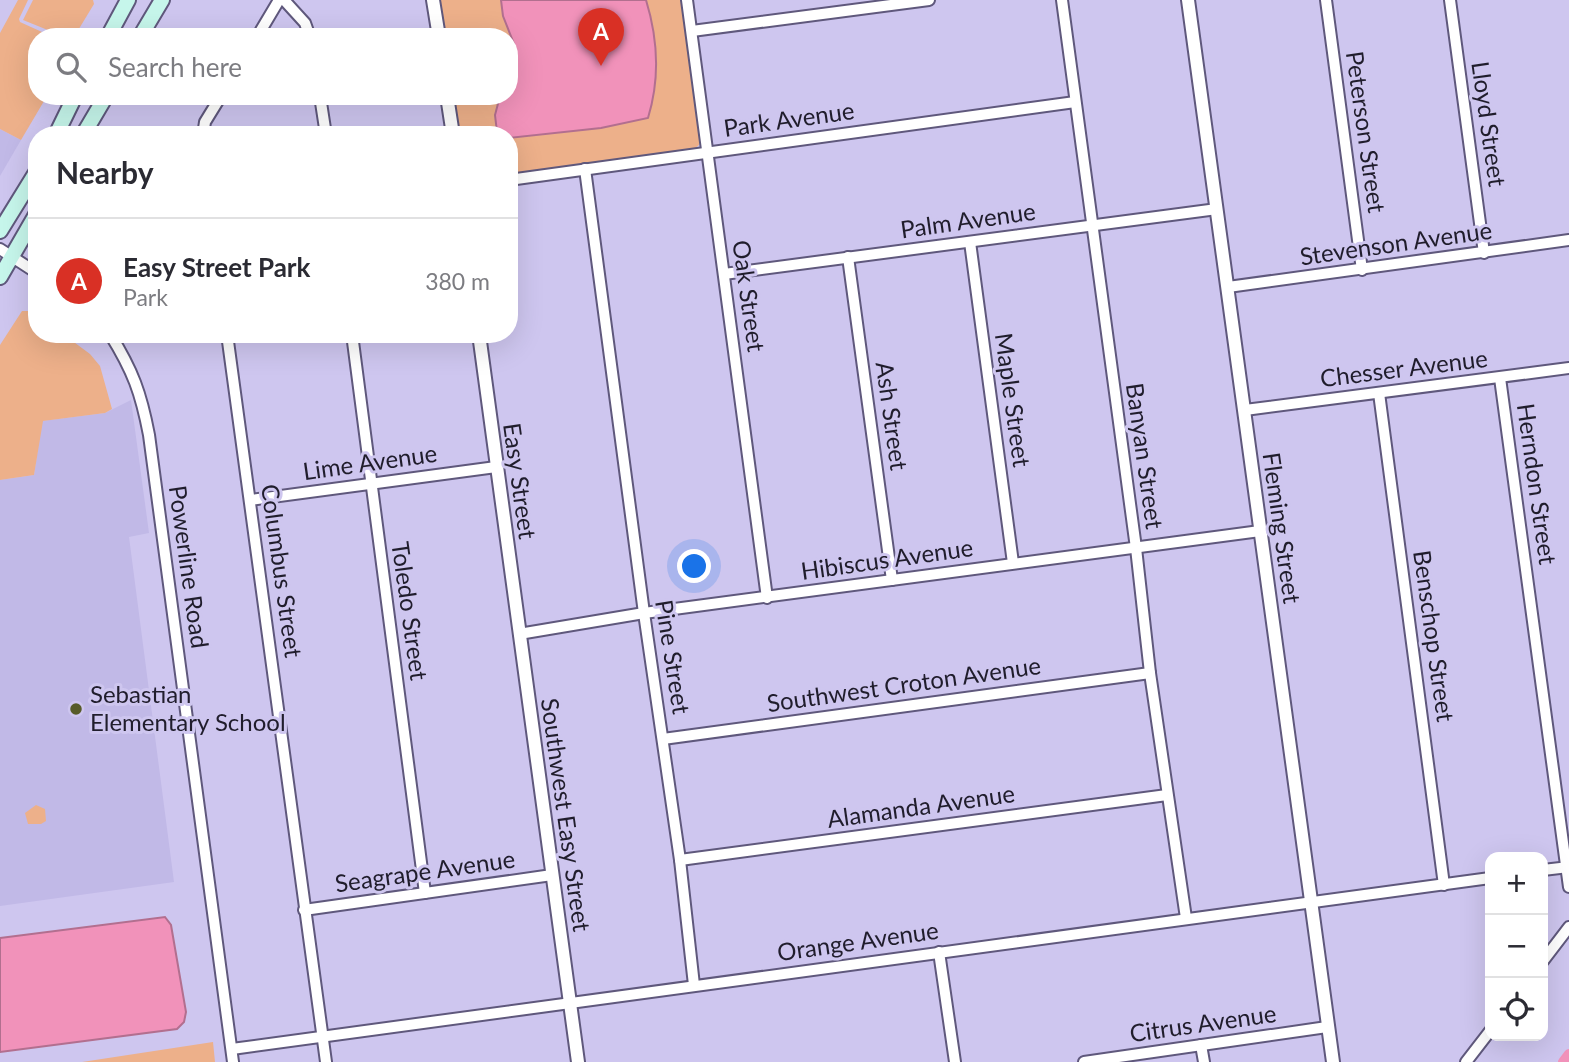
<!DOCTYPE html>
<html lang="en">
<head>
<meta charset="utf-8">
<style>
	:root { --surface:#fff; --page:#f2f2f3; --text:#2b2b33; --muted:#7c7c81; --line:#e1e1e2; --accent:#d93025 }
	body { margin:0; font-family:Lato,sans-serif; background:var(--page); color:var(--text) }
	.controls { position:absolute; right:21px; bottom:21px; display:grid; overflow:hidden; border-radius:14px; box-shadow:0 7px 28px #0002 }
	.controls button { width:63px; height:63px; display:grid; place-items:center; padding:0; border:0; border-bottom:2px solid var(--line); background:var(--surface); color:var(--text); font:35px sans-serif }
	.you { position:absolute; left:695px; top:567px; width:24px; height:24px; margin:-18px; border:5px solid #fff; border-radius:50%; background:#1a73e8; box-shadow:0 0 0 10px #1a73e833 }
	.badge { display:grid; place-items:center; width:46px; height:46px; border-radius:50%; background:var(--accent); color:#fff; font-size:23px; font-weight:700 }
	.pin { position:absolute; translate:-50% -58px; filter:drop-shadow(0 2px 4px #0008) }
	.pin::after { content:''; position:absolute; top:37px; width:24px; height:21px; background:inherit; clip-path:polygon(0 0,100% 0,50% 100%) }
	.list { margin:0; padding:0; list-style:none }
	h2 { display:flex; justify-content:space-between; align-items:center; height:91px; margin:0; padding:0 28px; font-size:30px }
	h2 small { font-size:23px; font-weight:400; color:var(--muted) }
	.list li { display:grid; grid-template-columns:46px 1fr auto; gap:21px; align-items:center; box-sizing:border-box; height:126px; padding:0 28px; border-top:2px solid var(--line) }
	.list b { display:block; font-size:26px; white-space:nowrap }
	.list p { margin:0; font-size:23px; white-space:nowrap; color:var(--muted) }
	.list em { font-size:23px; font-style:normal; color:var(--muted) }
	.icon { flex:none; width:38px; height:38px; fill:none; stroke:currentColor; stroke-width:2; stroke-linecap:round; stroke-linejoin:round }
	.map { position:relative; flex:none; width:1569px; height:1062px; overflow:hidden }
	.search { position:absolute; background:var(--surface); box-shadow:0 7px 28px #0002; left:28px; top:28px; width:490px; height:77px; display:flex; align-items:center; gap:18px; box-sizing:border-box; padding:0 24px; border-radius:28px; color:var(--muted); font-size:26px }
	.panel { position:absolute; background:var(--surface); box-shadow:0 7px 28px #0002; left:28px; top:126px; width:490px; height:217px; border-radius:28px }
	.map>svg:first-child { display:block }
	.built { fill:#c1b9e7 }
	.green { fill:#edb08a }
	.water { fill:#f192ba; stroke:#b26f8f; stroke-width:2 }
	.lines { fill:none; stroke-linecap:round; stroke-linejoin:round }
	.canal { stroke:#f192ba; stroke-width:10 }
	.minor-casing { stroke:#5f587c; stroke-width:14 }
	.tertiary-casing { stroke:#5f587c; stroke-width:16 }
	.secondary-casing { stroke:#5f587c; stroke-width:18 }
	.minor { stroke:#fff; stroke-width:10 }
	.tertiary { stroke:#fff; stroke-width:12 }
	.secondary { stroke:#c6f6eb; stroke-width:14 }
	.poi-dot { fill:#575b29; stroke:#cec6ef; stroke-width:2.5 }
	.labels { text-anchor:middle; stroke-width:6; stroke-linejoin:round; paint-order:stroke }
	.street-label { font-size:24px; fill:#201d2c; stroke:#cec6ef }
	.poi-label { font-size:24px; fill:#201d2c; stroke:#cec6ef; text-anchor:start }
</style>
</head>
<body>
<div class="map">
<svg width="1569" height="1062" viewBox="0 0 1569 1062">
	<rect width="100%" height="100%" fill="#cec6ef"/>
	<g class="built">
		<polygon points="0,129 21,140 0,176"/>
		<polygon points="131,400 149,533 129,537 174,882 0,906 0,480 34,475 42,421 105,413"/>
	</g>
	<g class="green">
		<polygon points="18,0 28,0 19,19 20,22 53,37 37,37 37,96 47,96 21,140 0,129 0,33"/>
		<polygon points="33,0 93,0 94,4 74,37 65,37 23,20"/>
		<polygon points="438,0 683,0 702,137 699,145 692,151 509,175 509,135 456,135 451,96 509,96 509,37 443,37"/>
		<polygon points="22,311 29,311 37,316 37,334 63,334 90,354 100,366 112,409 105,413 43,421 34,475 0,480 0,345"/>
		<polygon points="36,805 45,809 46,821 41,824 28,824 25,813"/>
		<polygon points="213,1042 215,1062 82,1062"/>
	</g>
	<g class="water">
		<path d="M 501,0 L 646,0 C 658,39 660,79 648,118 L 601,128 L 509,138 L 509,135 L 497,132 L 495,115 L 500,96 L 509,96 L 509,53 L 514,44 L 503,16 Z"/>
		<polygon points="165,917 171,925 186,1012 184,1022 177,1029 0,1052 0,938"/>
	</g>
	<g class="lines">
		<polyline class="canal" points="1563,1062 1569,1054"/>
		<g class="minor-casing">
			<g id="minor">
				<polyline points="284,0 305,23 310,37"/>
				<polyline points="687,0 767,598"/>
				<polyline points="1062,0 1136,548 1150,673 1186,918"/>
				<polyline points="1326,0 1362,270"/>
				<polyline points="1450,0 1484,253"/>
				<polyline points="692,31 929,0"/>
				<polyline points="257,37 279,0"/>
				<polyline points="320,96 326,135"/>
				<polyline points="203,135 205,122 221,96"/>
				<polyline points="585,169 644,613 680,860 694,985"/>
				<polyline points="509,180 1075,102"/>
				<polyline points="970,242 1013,563"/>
				<polyline points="0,249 37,273"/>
				<polyline points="848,257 892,580"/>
				<polyline points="724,274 1217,209"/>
				<polyline points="1228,287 1569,240"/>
				<path d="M 110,334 C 133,371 141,393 149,435 L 233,1062"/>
				<polyline points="227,334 326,1062"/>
				<polyline points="352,334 425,893"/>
				<polyline points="1500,378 1569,887"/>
				<polyline points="1379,393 1444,885"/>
				<polyline points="1245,410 1569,368"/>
				<polyline points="250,500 496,467"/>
				<polyline points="519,634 644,613 1260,531"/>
				<polyline points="663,739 1150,673"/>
				<polyline points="680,860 1167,795"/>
				<polyline points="1543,870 1569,867"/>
				<polyline points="304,910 552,875"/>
				<polyline points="939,952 955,1062"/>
				<polyline points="1543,961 1569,927"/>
				<polyline points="1201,1045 1204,1062"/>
				<polyline points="232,1049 1490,878"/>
				<polyline points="1084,1062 1327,1027"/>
				<polyline points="1466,1062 1490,1031"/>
			</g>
		</g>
		<g class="tertiary-casing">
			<g id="tertiary">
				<polyline points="433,0 439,37"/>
				<polyline points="1188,0 1333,1062"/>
				<polyline points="447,96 453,135"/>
				<polyline points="479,334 578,1062"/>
			</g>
		</g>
		<g class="secondary-casing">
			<g id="secondary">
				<polyline points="108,37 128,0"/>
				<polyline points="140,37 162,0"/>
				<polyline points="56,135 75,96"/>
				<polyline points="83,135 106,96"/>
				<polyline points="0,231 37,171"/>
				<polyline points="0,277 37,213"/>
			</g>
		</g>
		<use href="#minor" class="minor"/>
		<use href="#tertiary" class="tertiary"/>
		<use href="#secondary" class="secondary"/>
	</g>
	<circle class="poi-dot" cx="76" cy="709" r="7"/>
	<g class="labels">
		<g class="street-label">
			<text transform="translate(789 120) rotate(-8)" y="8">Park Avenue</text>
			<text transform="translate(1488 124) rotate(82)" y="8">Lloyd Street</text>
			<text transform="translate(1365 132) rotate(82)" y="8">Peterson Street</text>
			<text transform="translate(968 221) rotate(-8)" y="8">Palm Avenue</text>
			<text transform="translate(1396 244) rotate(-8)" y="8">Stevenson Avenue</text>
			<text transform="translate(748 296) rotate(82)" y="8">Oak Street</text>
			<text transform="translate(1404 369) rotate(-7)" y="8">Chesser Avenue</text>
			<text transform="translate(1012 400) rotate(82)" y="8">Maple Street</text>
			<text transform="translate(891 416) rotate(82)" y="8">Ash Street</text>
			<text transform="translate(1144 456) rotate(82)" y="8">Banyan Street</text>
			<text transform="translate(370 463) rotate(-8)" y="8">Lime Avenue</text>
			<text transform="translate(519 481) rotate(82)" y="8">Easy Street</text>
			<text transform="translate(1536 484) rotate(82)" y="8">Herndon Street</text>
			<text transform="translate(1281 528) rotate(82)" y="8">Fleming Street</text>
			<text transform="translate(887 560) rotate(-8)" y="8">Hibiscus Avenue</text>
			<text transform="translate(188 567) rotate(82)" y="8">Powerline Road</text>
			<text transform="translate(281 571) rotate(82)" y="8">Columbus Street</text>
			<text transform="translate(409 611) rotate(82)" y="8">Toledo Street</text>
			<text transform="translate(1433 636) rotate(82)" y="8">Benschop Street</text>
			<text transform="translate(672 657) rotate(81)" y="8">Pine Street</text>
			<text transform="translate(904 685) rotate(-8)" y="8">Southwest Croton Avenue</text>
			<text transform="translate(921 807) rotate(-8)" y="8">Alamanda Avenue</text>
			<text transform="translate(565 815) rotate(82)" y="8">Southwest Easy Street</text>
			<text transform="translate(425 872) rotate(-8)" y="8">Seagrape Avenue</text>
			<text transform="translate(858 942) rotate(-8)" y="8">Orange Avenue</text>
			<text transform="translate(1203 1024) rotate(-8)" y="8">Citrus Avenue</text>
		</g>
		<g class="poi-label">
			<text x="90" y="703">Sebastian<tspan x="90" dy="28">Elementary School</tspan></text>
		</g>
	</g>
</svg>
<div class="controls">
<button>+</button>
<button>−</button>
<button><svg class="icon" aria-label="locate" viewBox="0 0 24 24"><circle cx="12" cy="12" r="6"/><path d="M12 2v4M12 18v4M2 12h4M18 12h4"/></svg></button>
</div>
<div class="you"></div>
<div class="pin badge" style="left:601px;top:66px">A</div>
<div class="search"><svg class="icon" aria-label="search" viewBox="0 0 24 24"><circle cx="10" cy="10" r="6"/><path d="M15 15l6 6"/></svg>Search here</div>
<section class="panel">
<h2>Nearby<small></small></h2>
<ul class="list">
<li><span class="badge">A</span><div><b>Easy Street Park</b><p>Park</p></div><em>380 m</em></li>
</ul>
</section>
</div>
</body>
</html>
